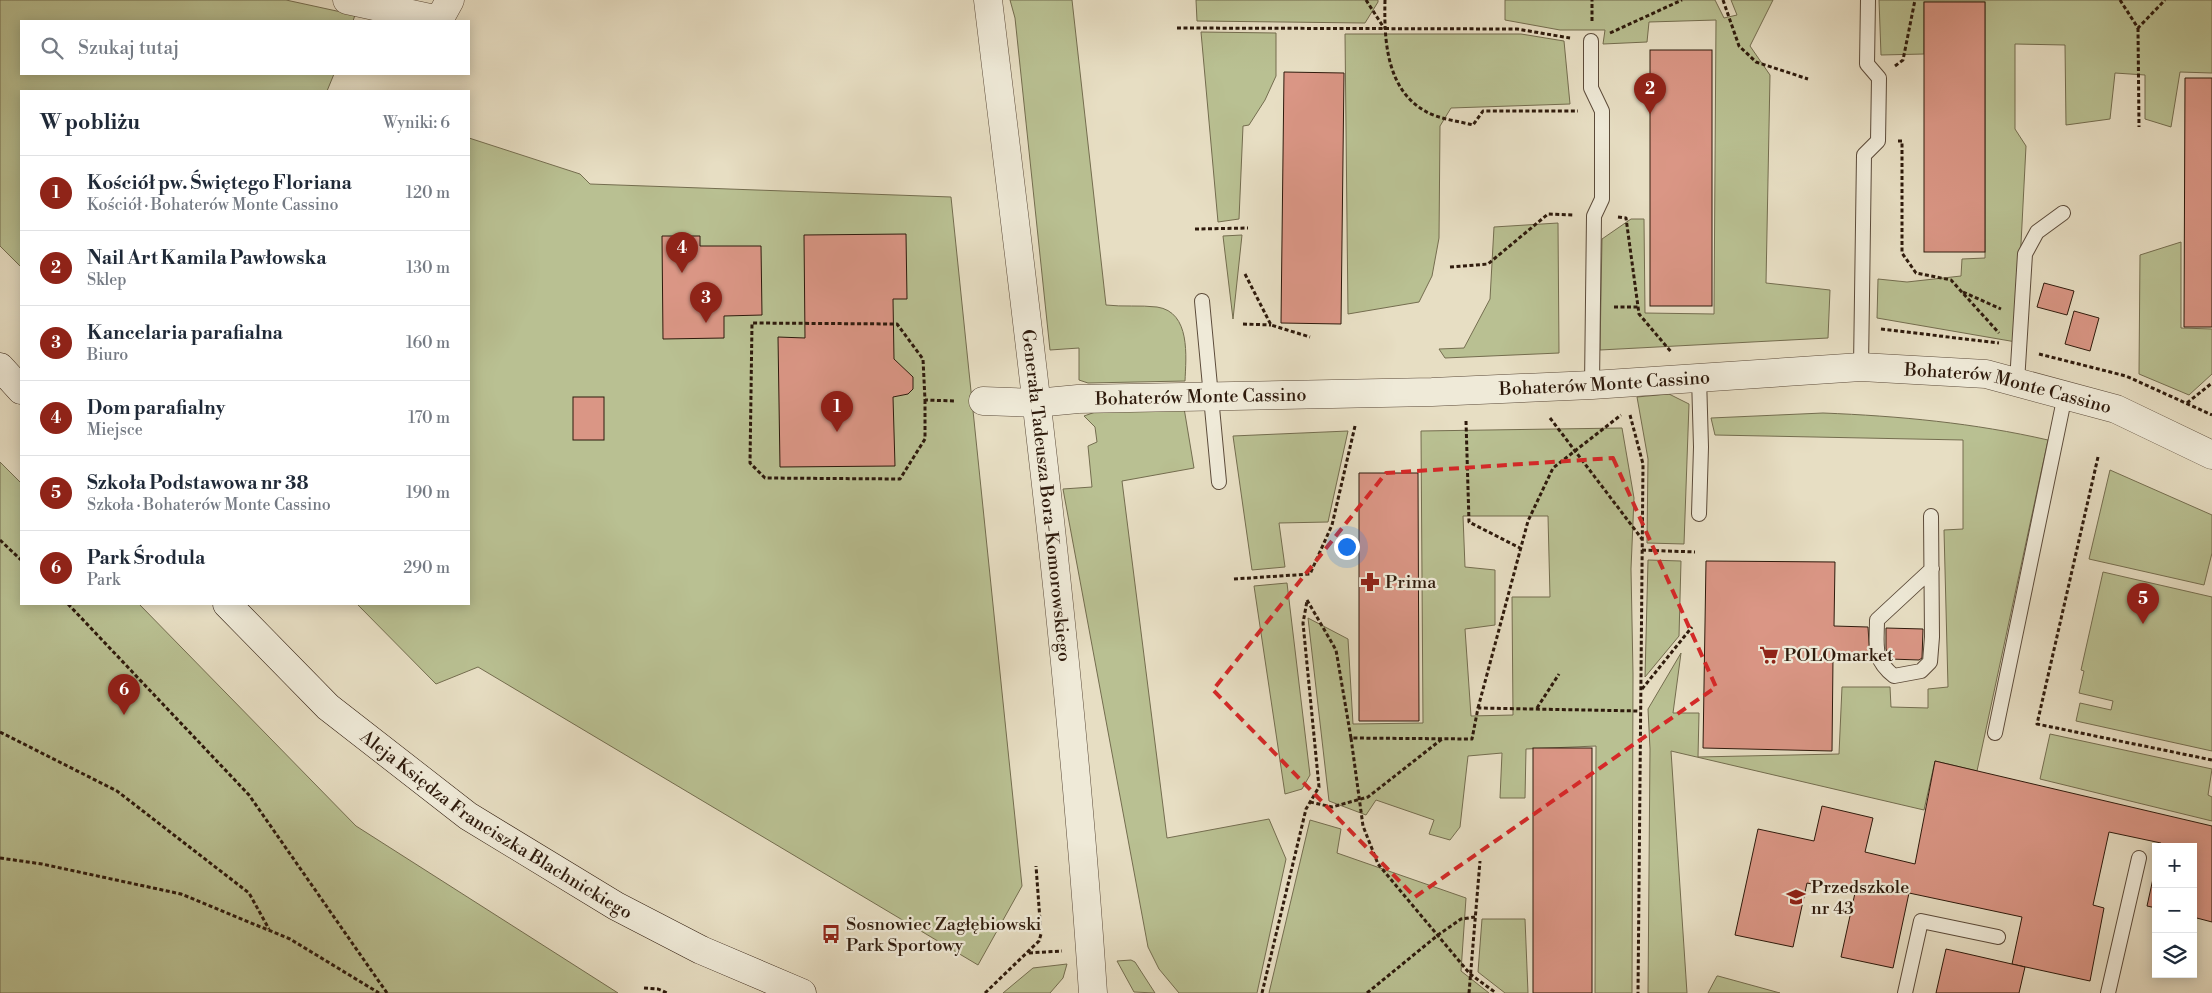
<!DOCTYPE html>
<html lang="pl">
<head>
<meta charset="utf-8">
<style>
	:root { --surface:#fff; --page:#f6f6f7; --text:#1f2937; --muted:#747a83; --line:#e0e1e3; --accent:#8f2418 }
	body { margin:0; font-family:"Libre Bodoni",serif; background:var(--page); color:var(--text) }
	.controls { position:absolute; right:15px; bottom:15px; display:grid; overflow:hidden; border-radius:0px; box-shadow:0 2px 12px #0003 }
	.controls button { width:45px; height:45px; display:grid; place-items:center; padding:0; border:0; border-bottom:1px solid var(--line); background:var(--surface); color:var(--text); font:25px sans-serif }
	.you { position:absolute; left:1346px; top:546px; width:18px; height:18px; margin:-12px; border:4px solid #fff; border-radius:50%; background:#1a73e8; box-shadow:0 0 0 8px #1a73e833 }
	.badge { display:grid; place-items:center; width:32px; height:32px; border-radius:50%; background:var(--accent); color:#fff; font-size:16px; font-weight:700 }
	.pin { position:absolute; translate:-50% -41px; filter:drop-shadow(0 1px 2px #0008) }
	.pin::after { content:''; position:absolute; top:26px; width:18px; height:15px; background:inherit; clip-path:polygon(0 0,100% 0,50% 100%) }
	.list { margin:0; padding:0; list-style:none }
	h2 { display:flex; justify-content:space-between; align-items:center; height:65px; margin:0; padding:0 20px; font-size:21px }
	h2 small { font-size:16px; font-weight:400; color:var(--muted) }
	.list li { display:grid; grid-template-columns:32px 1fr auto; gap:15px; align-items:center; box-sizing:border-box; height:75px; padding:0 20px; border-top:1px solid var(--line) }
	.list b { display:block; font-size:19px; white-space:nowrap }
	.list p { margin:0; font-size:16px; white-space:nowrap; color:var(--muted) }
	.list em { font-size:16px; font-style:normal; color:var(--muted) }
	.icon { flex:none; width:28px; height:28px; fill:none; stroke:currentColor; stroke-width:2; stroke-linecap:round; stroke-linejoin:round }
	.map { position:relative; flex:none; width:2212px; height:993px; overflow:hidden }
	.search { position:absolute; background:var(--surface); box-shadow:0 2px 12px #0003; left:20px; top:20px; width:450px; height:55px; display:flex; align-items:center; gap:12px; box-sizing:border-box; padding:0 18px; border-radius:0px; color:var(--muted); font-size:19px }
	.panel { position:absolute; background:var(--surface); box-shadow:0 2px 12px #0003; left:20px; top:90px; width:450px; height:515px; border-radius:0px }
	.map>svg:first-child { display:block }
	.green { fill:#b9c092; stroke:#746d4f; fill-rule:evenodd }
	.building { fill:#da9685; stroke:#2e1a0c }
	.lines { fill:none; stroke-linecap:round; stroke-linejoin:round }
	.lane-casing { stroke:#5c4b3a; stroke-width:16 }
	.street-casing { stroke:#5c4b3a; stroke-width:29 }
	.secondary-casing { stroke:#2e1a0c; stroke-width:29 }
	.path { stroke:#2e1a0c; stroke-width:3; stroke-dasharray:4 2.5; stroke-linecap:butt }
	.lane { stroke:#efead8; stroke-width:14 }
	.street { stroke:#efead8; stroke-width:28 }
	.secondary { stroke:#efead8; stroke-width:28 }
	.marked { fill:none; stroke:#d62828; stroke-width:4; stroke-dasharray:10 6; stroke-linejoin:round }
	.labels { text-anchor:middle; stroke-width:4.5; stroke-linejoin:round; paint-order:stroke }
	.street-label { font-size:18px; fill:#2e1a0c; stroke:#efead8 }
	.poi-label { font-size:18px; fill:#2e1a0c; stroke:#efead8; text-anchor:start }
</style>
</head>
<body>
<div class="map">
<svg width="2212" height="993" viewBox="0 0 2212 993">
	<rect width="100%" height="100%" fill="#e7dec3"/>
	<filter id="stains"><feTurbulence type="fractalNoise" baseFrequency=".004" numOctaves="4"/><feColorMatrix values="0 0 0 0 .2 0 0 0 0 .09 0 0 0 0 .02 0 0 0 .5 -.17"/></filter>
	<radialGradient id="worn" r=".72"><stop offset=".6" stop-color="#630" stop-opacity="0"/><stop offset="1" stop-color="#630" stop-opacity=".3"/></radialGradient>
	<g class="green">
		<polygon points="0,0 286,0 355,15 353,21 21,21 21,74 334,74 327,91 21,91 21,267 0,246"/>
		<path d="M 1010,0 L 1072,0 L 1106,305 C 1123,307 1140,305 1157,307 C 1191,312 1186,357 1185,381 L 1088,383 L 1079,380 L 1079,348 L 1050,350 L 1015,18 Z"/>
		<polygon points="1196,0 1378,0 1378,2 1365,23 1197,21"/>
		<polygon points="1505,0 1715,0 1724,18 1737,15 1731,0 1773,0 1750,46 1770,75 1766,283 1830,290 1828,338 1600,350 1602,239 1631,219 1644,219 1645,313 1714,314 1716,20 1649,22 1647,42 1603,44 1605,30 1560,30 1505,20"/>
		<polygon points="1879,0 2212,0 2212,73 2180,72 2171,127 2145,119 2145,75 2115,73 2110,119 2066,125 2065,45 2015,44 2015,129 2026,146 2016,342 1877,318 1878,279 1907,282 1961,276 1962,259 1985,258 1985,2 1924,2 1924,54 1881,55"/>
		<polygon points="1201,32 1276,33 1276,76 1265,100 1249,125 1243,126 1239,219 1218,222"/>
		<polygon points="1345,34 1521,34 1564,41 1570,104 1451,108 1440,126 1439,238 1432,276 1419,302 1348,314"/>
		<polygon points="469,138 580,174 590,184 951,197 1022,886 978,965 478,667 436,684 357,604 469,604"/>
		<polygon points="1558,223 1559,353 1445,358 1439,349 1464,348 1490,299 1494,227"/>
		<polygon points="1242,235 1233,319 1223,236"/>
		<polygon points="2181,242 2181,328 2212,329 2212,374 2189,395 2139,374 2140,255"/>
		<polygon points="1669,394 1689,404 1684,544 1647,543 1648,459 1637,397"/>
		<polygon points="1184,408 1194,468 1122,481 1167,838 1269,819 1286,859 1257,993 1179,993 1159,969 1148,947 1063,489 1092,487 1088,446 1097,442 1095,427 1084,416 1101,410"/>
		<path d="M 1823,413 C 1899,416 1974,423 2048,440 L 1977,771 L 1935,761 L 1924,810 L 1671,751 L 1687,993 L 1648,993 L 1650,749 L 1648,709 L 1681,653 L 1673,713 L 1699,713 L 1698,757 L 1839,754 L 1842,687 L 1890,687 L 1891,707 L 1928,708 L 1928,689 L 1948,687 L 1944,530 L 1963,529 L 1963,440 L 1715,435 L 1711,418 Z"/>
		<path d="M 1622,428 L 1634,498 L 1631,569 L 1633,674 L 1632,993 L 1595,993 L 1596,746 L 1526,749 L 1525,798 L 1500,798 L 1502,753 L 1468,756 L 1460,827 L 1450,840 L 1429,834 L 1434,820 L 1376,800 L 1366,815 L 1329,801 L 1308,618 L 1348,639 L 1353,724 L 1423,723 L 1421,431 ZM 1463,516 L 1548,516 L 1550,597 L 1512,597 L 1513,715 L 1471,716 L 1465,629 L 1495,625 L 1495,570 L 1465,567 Z"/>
		<polygon points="1348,431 1328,522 1279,523 1285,567 1252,570 1233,436"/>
		<polygon points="0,462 21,483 21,604 139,604 356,826 618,993 0,993"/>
		<polygon points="2110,470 2212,515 2212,553 2204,585 2089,559"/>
		<polygon points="1648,560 1681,561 1679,636 1645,677"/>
		<polygon points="2103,572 2212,597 2212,751 2076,721 2080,703 2111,710 2113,701 2079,693 2084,671 2081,670"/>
		<polygon points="1287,583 1310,775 1302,789 1285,794 1254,586"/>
		<polygon points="2050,734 2212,769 2208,795 2212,797 2212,821 2040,779"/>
		<polygon points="1310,820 1341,829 1337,853 1466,898 1461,971 1489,993 1269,993"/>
		<polygon points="1482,919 1525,919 1528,993 1505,993 1478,972"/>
		<polygon points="1131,960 1135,962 1155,993 1134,992 1117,961"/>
		<polygon points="1067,964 1063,978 1050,993 1003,993 1033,968"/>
		<polygon points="1717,976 1718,976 1780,993 1708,993"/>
	</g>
	<g class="building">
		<rect x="1924" y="2" width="61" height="250"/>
		<rect x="1650" y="50" width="62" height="256"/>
		<polygon points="1284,72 1344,73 1341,324 1281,323"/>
		<polygon points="2185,78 2212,78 2212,327 2184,327"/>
		<polygon points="906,234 907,299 893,299 894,359 913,377 913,389 908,394 893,397 895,466 780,467 778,337 805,338 804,235"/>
		<polygon points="662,236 700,236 700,246 761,246 762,315 724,316 724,338 663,339"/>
		<polygon points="2044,283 2074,291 2067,315 2037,307"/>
		<polygon points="2074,311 2099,318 2090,351 2065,344"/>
		<rect x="573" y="397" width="31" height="43"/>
		<polygon points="1359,473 1418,473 1419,721 1359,721"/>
		<polygon points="1706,561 1835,562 1834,626 1868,627 1870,659 1833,658 1832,751 1703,748"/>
		<polygon points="1886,628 1923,629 1922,658 1919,660 1890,659 1886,649"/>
		<rect x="1533" y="748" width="59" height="245"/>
		<polygon points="1935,761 2212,826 2212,922 2193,917 2193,847 2160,847 2161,843 2109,832 2093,905 2104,908 2090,981 2012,964 2022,917 1909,893 1893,968 1841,957 1855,893 1807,883 1793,947 1735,935 1758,829 1814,841 1822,806 1873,818 1865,852 1915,864"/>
		<polygon points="2156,865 2156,908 2147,906"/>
		<polygon points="1946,949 2025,967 2019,993 1936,993"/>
	</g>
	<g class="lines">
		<g class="lane-casing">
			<g id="lane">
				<polyline points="1591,41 1591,88 1602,111 1602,199 1594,216 1592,385"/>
				<polyline points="1202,301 1219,482"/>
				<polyline points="1861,367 1864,155 1878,141 1879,78 1867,64 1868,0"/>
				<polyline points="1699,377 1701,447 1699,514"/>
				<polyline points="2017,382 2025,254 2037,232 2063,213"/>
				<path d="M 1931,516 L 1932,637 L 1930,662 L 1921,671 L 1894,676 C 1872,659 1877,645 1877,620 L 1932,569"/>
				<polyline points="1995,733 2065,395"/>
				<polyline points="1905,993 1921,921 1998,937"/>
				<polyline points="2108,993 2139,858"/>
			</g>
		</g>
		<g class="street-casing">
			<g id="street">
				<polyline points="347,0 439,20 450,0"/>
				<path id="s1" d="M 988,0 C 1028,330 1071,661 1093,993"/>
				<path id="s2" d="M 983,401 L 1036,403 L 1078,399 L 1432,392 L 1592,385 L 1861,367 L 1986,374 L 2116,409 L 2212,455"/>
			</g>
		</g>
		<g class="secondary-casing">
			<g id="secondary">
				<polyline points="0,367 21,390"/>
				<path id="s3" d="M 227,604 L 328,707 L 468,816 L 616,906 L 701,950 L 802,993"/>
			</g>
		</g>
		<g class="path">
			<polyline points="1366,0 1384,28"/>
			<path d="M 1385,0 C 1384,39 1386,89 1425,111 C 1438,119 1458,121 1473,125 L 1483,111 L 1578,111"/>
			<polyline points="1723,0 1739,46 1756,62 1808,79"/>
			<polyline points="2120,0 2138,28 2165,0"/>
			<polyline points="1592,21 1592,0"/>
			<polyline points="1177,28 1517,29 1570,38"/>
			<polyline points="2138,28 2139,127"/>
			<polyline points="1610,33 1682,0"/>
			<polyline points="1895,66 1903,60 1915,0"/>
			<polyline points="1898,141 1902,141 1902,253 1916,273 1951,280 1999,333"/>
			<polyline points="1618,217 1626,218 1639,314 1672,353"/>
			<polyline points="1195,229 1248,228"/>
			<polyline points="1450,267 1488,264 1548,214 1574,215"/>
			<polyline points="1245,274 1271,325 1310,337"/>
			<polyline points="1963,292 2001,309"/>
			<polyline points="1614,307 1638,307"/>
			<polyline points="1243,324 1271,325"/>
			<polyline points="1881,329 1999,343"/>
			<polyline points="2039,354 2126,376 2212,415"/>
			<polyline points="925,400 925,439 900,479 765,478 750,463 752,323 897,324 923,359 925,400 955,401"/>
			<polyline points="2187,403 2212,383"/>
			<polyline points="1630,415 1643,464 1638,993"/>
			<polyline points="1550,418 1642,539"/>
			<polyline points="1466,421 1469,522 1520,548"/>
			<polyline points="2098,457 2037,724 2212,760"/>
			<polyline points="0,540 21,560"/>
			<polyline points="1642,550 1695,552"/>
			<polyline points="1234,579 1310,574 1332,525 1355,426"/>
			<polyline points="1307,600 1336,650 1351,738 1472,739 1478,708 1640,711"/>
			<polyline points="68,604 249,795 387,993"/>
			<polyline points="1642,689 1692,627"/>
			<polyline points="1478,708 1528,521 1553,468 1621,415"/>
			<polyline points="1537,708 1559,674"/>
			<polyline points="0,732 117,791 249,893 269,929"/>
			<polyline points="1351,738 1363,826 1378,864 1470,974 1496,993"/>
			<polyline points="1310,802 1332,807 1368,797 1442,739"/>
			<polyline points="0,858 42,864 181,894 290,939 379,993"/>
			<polyline points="1029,953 1062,951"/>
			<polyline points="644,988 658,989 667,993"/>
			<polyline points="985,993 1039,941 1041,934 1036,866"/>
			<polyline points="1262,993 1306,809 1319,787 1303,623 1307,601"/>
			<polyline points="1367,993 1438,935 1461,919 1475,917"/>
			<polyline points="1469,993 1480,861"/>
		</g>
		<use href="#lane" class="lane"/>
		<use href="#street" class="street"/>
		<use href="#secondary" class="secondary"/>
	</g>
	<path class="marked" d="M 1613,458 L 1716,687 L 1415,897 L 1213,690 L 1386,473 Z"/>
	<defs>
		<g id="pharmacy-bare" transform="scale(1.5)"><path d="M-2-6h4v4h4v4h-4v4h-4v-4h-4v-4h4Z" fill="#8f2418" stroke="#efead8" stroke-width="2.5" paint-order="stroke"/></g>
		<g id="supermarket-bare" transform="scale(1.5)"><path d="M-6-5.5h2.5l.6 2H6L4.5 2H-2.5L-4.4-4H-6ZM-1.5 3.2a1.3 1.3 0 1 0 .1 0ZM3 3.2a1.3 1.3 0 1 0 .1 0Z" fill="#8f2418" stroke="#efead8" stroke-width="2.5" paint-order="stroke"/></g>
		<g id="school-bare" transform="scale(1.5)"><path d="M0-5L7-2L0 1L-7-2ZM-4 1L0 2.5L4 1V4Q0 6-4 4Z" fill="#8f2418" stroke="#efead8" stroke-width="2.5" paint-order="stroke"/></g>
		<g id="bus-bare" transform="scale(1.5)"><path d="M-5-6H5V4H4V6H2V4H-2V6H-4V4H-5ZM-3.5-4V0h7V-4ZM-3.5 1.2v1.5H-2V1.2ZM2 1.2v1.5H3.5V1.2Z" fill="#8f2418" stroke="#efead8" stroke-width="2.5" paint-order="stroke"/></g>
	</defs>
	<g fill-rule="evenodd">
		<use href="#pharmacy-bare" x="1370" y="582"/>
		<use href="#supermarket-bare" x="1769" y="655"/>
		<use href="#school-bare" x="1796" y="897"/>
		<use href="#bus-bare" x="831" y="934"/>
	</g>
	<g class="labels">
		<g class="street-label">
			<text dy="6" stroke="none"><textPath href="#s2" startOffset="622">Bohaterów Monte Cassino</textPath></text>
			<text dy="6" stroke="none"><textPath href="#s2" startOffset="1028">Bohaterów Monte Cassino</textPath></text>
			<text dy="6" stroke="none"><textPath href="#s2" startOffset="218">Bohaterów Monte Cassino</textPath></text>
			<text dy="6" stroke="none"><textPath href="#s1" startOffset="499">Generała Tadeusza Bora-Komorowskiego</textPath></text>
			<text dy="6" stroke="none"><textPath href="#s3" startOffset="350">Aleja Księdza Franciszka Blachnickiego</textPath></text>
		</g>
		<g class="poi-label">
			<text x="1385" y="588">Prima</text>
			<text x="1784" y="661">POLOmarket</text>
			<text x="1811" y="893">Przedszkole<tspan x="1811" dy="21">nr 43</tspan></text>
			<text x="846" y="930">Sosnowiec Zagłębiowski<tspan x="846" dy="21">Park Sportowy</tspan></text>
		</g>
	</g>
	<rect width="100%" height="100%" filter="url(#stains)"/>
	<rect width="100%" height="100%" fill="url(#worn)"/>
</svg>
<div class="controls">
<button>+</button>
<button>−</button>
<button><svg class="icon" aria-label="layers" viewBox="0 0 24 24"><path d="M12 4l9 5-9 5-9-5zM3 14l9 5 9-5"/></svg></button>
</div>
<div class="you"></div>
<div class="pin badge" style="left:837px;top:432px">1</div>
<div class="pin badge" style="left:1650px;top:114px">2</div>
<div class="pin badge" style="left:706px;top:323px">3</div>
<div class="pin badge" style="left:682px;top:273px">4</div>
<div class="pin badge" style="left:2143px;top:624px">5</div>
<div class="pin badge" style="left:124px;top:715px">6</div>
<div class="search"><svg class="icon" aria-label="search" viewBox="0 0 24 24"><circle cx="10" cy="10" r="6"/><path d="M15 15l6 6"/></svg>Szukaj tutaj</div>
<section class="panel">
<h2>W pobliżu<small>Wyniki: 6</small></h2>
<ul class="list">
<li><span class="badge">1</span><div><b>Kościół pw. Świętego Floriana</b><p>Kościół · Bohaterów Monte Cassino</p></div><em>120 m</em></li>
<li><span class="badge">2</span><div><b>Nail Art Kamila Pawłowska</b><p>Sklep</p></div><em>130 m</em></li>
<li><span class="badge">3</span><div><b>Kancelaria parafialna</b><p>Biuro</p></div><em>160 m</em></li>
<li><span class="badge">4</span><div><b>Dom parafialny</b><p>Miejsce</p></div><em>170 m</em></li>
<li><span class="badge">5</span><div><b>Szkoła Podstawowa nr 38</b><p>Szkoła · Bohaterów Monte Cassino</p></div><em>190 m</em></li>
<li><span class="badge">6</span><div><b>Park Środula</b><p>Park</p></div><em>290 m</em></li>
</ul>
</section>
</div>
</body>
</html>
